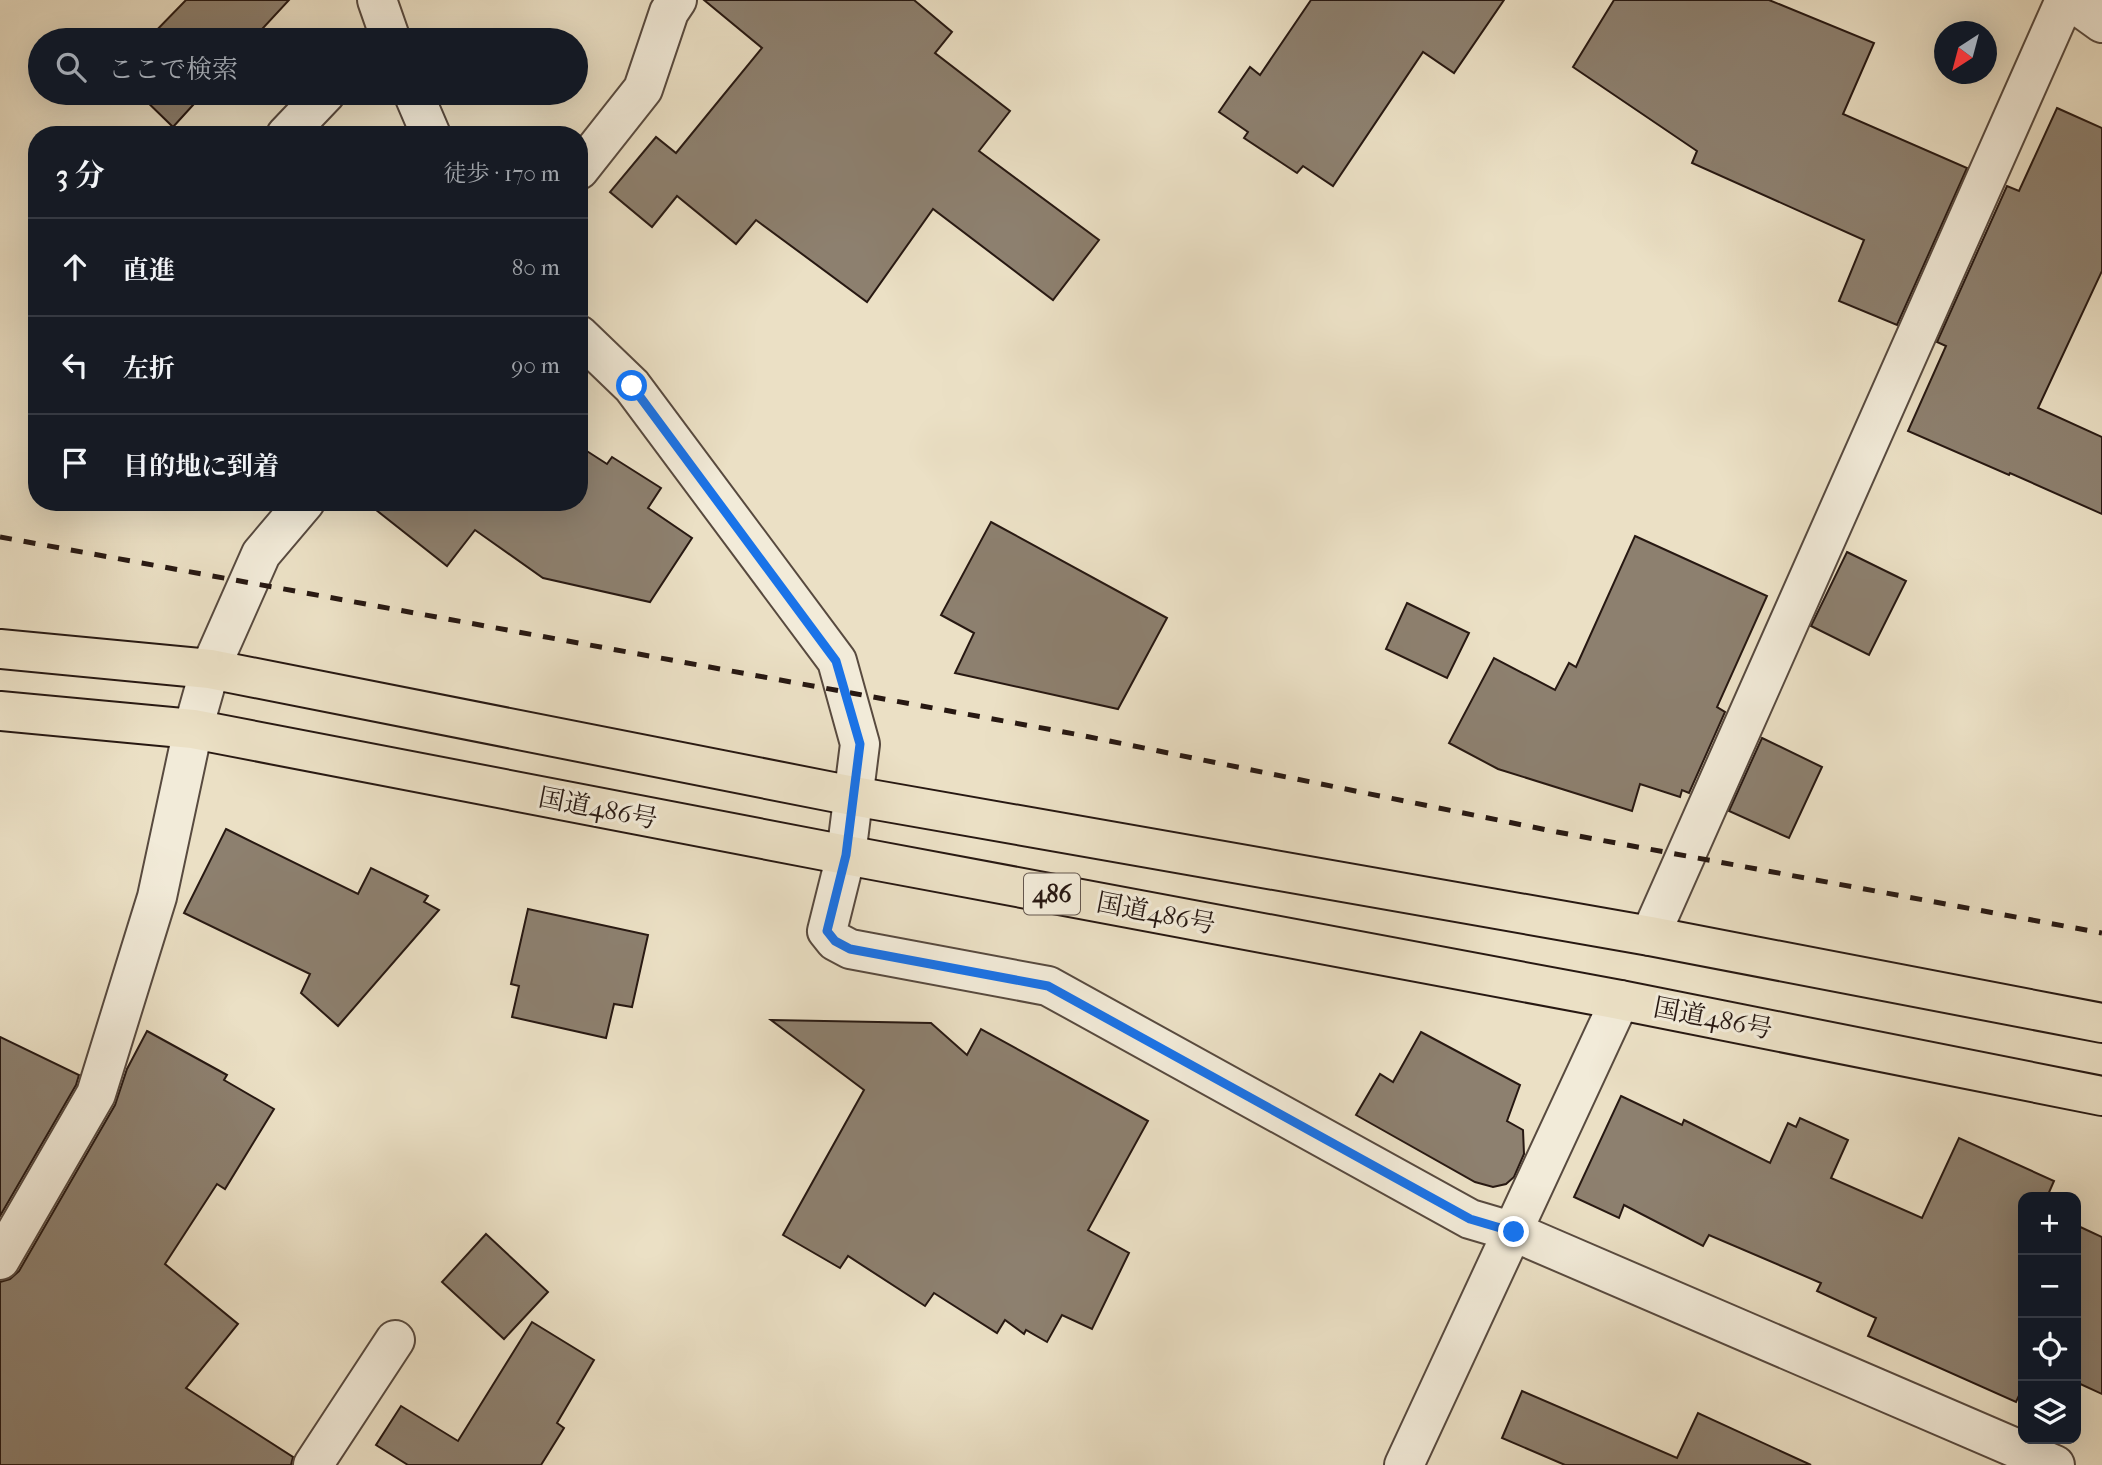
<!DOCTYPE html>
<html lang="ja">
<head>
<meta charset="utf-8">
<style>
	:root { --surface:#171b24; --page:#242831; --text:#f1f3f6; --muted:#9ea1a6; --line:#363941 }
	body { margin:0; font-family:"IM FELL French Canon","Noto Serif JP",serif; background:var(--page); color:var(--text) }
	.controls { position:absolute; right:21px; bottom:21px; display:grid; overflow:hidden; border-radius:14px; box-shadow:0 7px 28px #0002 }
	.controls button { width:63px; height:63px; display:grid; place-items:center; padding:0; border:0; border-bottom:2px solid var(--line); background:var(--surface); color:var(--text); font:35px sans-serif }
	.compass { position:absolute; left:1934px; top:21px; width:63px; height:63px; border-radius:50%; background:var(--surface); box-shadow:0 7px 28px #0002; rotate:216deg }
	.stop { position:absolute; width:21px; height:21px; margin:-16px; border:5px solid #1a73e8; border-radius:50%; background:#fff }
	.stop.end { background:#1a73e8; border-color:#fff; box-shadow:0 2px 7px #0008 }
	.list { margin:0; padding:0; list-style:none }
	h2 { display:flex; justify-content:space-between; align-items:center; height:91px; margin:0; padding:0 28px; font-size:30px }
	h2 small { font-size:23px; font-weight:400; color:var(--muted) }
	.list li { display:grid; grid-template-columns:46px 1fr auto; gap:21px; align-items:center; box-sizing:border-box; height:98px; padding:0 28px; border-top:2px solid var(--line) }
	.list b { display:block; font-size:26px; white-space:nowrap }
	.list em { font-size:23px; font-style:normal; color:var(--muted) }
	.icon { flex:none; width:38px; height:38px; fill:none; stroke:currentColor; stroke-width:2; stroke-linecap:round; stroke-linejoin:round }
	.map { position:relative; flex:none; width:2102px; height:1465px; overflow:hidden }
	.search { position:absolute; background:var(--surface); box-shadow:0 7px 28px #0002; left:28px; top:28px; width:560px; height:77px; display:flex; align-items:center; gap:18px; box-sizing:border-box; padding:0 24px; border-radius:38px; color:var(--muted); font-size:26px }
	.panel { position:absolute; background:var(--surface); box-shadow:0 7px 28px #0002; left:28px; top:126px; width:560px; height:385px; border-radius:28px }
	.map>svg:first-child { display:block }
	.building { fill:#8d806f; stroke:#271812; stroke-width:2 }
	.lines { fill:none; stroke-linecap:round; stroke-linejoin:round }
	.street-casing { stroke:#584a3f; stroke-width:42 }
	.highway-casing { stroke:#271812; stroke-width:42 }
	.street { stroke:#f2ebd9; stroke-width:38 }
	.highway { stroke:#ebe0c5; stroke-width:38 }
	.rail { stroke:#271812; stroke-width:5; stroke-dasharray:12 12; stroke-linecap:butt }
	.route { stroke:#1a73e8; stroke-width:9 }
	.labels { text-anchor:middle; stroke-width:6; stroke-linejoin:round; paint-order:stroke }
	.shield { fill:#f2ebd9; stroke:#64574e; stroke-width:2 }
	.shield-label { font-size:24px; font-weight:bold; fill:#271812 }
	.street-label { font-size:26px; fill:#271812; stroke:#f2ebd9 }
</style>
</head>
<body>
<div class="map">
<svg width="2102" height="1465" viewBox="0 0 2102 1465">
	<rect width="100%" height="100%" fill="#ebe0c5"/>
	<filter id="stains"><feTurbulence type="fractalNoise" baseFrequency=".00286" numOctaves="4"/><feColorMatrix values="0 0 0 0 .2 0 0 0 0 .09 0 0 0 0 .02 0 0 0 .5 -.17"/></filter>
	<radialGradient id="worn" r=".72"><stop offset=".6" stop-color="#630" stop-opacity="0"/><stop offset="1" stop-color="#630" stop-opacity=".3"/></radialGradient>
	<g class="building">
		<polygon points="186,0 289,0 252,40 147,40"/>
		<polygon points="704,0 914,0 952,32 935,53 1010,111 979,151 1099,240 1053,300 933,209 867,302 756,220 736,244 677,196 652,227 610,192 656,137 676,153 762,48"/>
		<polygon points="1311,0 1504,0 1454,73 1423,52 1333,186 1303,166 1297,173 1244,138 1248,132 1219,112 1250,67 1260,75"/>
		<polygon points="1614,0 1769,0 1874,43 1843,114 1967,168 1897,325 1839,301 1864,240 1692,163 1697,151 1573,67"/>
		<polygon points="138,93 204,93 173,127"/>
		<polygon points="2057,108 2102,128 2102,271 2038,408 2102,437 2102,514 2010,473 2009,475 1908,431 1946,346 1937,342 2007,186 2019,191"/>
		<polygon points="579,446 607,464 612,457 661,488 648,508 692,538 650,602 543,578 475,530 447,566 366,502 579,502"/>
		<polygon points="991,522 1167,618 1118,709 955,673 974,633 941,615"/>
		<polygon points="1635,536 1767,596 1717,707 1725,712 1689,793 1682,790 1680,797 1640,784 1632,811 1498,769 1449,743 1494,658 1555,690 1569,663 1576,667"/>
		<polygon points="1847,552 1906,581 1869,655 1811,626"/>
		<polygon points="1407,603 1469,633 1447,678 1386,649"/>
		<polygon points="1762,738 1822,767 1789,838 1729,811"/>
		<polygon points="226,829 358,894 371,868 428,896 424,902 439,910 338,1026 301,993 310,974 184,913"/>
		<polygon points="528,909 648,935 632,1007 614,1004 606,1038 512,1017 519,986 511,984"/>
		<polygon points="771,1020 931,1023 967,1055 981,1029 1148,1121 1088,1230 1129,1253 1092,1329 1062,1315 1047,1342 1026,1330 1024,1334 1005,1320 997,1333 934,1293 925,1306 848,1256 840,1268 783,1235 864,1090"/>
		<polygon points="147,1031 227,1075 224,1080 274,1109 225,1189 217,1184 165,1264 238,1324 186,1388 293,1457 291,1465 0,1465 0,1282 10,1279 19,1271 115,1105 127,1069"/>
		<polygon points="1421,1032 1520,1085 1507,1121 1523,1130 1524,1154 1514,1177 1506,1184 1493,1187 1475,1182 1356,1115 1380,1074 1393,1082"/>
		<polygon points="0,1037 79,1075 76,1085 0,1216"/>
		<polygon points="1621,1096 1682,1125 1684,1120 1770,1163 1788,1123 1796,1127 1800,1118 1848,1140 1831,1178 1922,1218 1959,1138 2054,1181 2047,1197 2023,1197 2023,1387 2016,1402 1868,1336 1876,1318 1817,1291 1821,1283 1709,1235 1703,1246 1624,1205 1619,1218 1574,1197"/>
		<polygon points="2076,1225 2102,1237 2102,1394 2076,1382"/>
		<polygon points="486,1234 548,1292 504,1339 442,1282"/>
		<polygon points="532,1322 594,1360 557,1423 564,1428 541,1465 408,1465 376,1445 401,1406 458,1441"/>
		<polygon points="1522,1391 1677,1458 1698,1413 1811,1465 1565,1465 1502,1438"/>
	</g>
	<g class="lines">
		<g class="street-casing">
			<g id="street">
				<polyline points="377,0 391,40"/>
				<polyline points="2070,0 2102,23"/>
				<polyline points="413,93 431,135"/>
				<polyline points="286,135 326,93"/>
				<polyline points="579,170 643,89 669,12 677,0"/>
				<polyline points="579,335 632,386 837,661 860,744 846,855 827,931 835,941 850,949 1048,986 1470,1219 1514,1232 2055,1465"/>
				<polyline points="1650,936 2065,0"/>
				<polyline points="0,1260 96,1094 157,897 193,729 210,669 261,554 305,502"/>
				<polyline points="313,1465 395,1340"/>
				<polyline points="1404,1465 1620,1000"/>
			</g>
		</g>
		<g class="highway-casing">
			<g id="highway">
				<polyline points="0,649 210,669 853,796 1650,936 2102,1023"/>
				<polyline points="0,711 193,729 846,855 1620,1000 2102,1096"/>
			</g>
		</g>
		<use href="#street" class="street"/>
		<use href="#highway" class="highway"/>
		<polyline class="rail" points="0,537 1075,734 1557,832 2102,933"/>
	</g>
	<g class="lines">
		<polyline class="route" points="632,386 836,661 860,744 846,855 827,931 835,941 850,949 1048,986 1470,1219 1514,1232"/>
	</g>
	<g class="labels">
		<rect class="shield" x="1024" y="873.5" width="56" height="41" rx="5"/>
		<g class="shield-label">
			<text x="1052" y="902">486</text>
		</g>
		<g class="street-label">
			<text transform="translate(598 808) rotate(11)" y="9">国道486号</text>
			<text transform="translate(1156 913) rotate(11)" y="9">国道486号</text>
			<text transform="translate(1713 1018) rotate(11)" y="9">国道486号</text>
		</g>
	</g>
	<rect width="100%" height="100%" filter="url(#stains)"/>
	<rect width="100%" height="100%" fill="url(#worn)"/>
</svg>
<div class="controls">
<button>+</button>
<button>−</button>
<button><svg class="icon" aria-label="locate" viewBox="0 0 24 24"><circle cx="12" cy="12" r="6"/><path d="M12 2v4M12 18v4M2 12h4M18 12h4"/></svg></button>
<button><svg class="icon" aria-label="layers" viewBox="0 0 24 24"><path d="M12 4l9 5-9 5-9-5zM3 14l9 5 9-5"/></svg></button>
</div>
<svg class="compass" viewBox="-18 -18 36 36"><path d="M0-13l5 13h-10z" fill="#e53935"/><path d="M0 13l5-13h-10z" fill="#9ea1a6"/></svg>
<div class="stop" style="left:632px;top:386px"></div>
<div class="stop end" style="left:1514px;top:1232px"></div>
<div class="search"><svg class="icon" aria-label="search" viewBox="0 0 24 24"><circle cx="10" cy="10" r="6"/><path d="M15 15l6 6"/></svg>ここで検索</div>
<section class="panel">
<h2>3 分<small>徒歩 · 170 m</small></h2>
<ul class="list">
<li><svg class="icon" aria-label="ahead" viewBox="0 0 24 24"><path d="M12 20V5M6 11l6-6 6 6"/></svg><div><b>直進</b></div><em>80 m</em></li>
<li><svg class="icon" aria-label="left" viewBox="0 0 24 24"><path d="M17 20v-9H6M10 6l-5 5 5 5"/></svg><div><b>左折</b></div><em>90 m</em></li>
<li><svg class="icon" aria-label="arrive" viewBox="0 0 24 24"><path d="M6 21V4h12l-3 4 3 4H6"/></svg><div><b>目的地に到着</b></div></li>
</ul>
</section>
</div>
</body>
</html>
